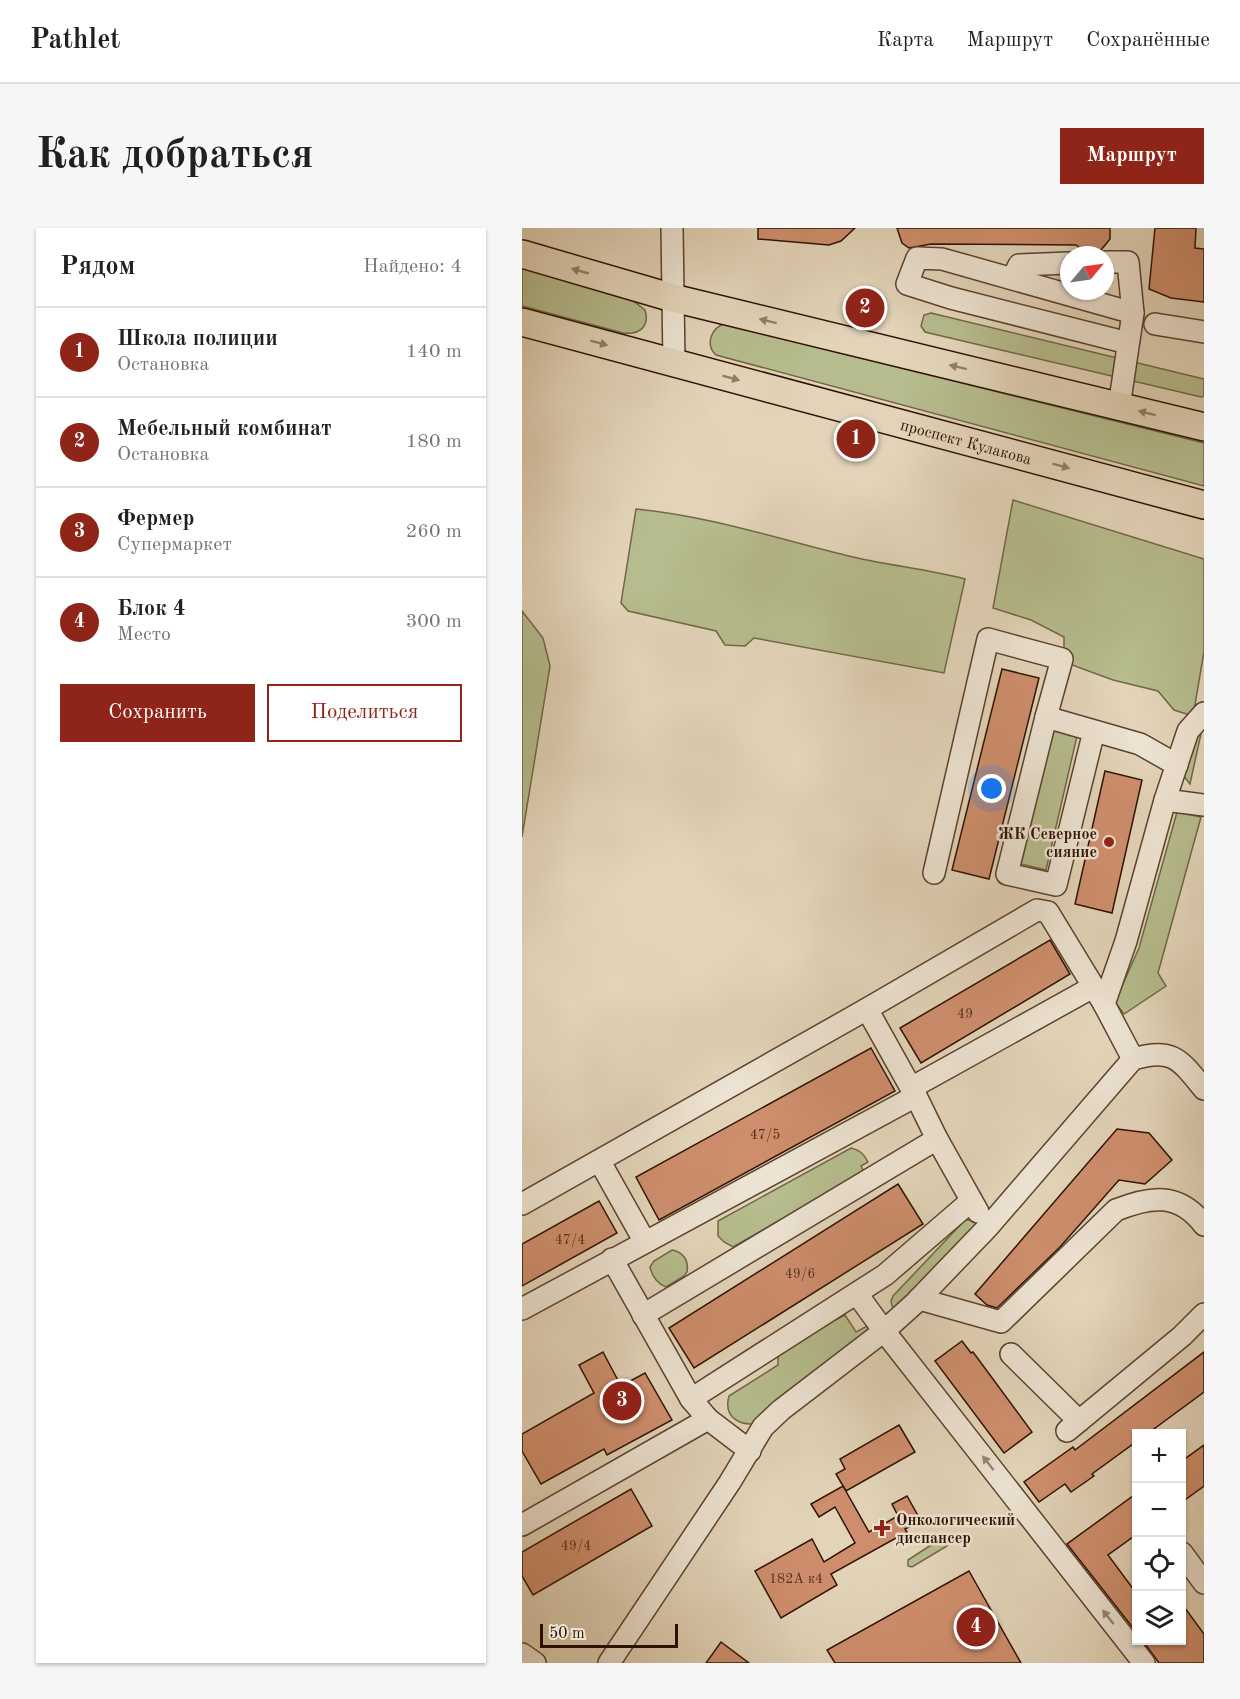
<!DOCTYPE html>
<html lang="ru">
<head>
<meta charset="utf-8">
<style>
	:root { --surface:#fff; --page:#f6f6f6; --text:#202124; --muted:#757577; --line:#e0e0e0; --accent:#8f2418 }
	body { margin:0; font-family:"Old Standard TT",serif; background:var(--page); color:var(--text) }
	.controls { position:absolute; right:18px; bottom:18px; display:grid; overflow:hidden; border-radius:0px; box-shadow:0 2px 4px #0004 }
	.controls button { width:54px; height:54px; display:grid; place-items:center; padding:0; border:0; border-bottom:2px solid var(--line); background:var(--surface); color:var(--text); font:30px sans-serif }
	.compass { position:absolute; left:538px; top:18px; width:54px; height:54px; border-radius:50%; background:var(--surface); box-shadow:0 2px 4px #0004; rotate:61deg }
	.scale { position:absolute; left:18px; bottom:15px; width:138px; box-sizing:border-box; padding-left:6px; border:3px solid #2e1200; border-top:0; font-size:16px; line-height:21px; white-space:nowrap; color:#2e1200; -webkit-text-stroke:4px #ede3d2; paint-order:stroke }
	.you { position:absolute; left:470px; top:561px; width:21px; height:21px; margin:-15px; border:4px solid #fff; border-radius:50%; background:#1a73e8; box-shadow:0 0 0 9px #1a73e833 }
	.badge { display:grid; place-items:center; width:39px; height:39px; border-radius:50%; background:var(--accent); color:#fff; font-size:20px; font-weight:700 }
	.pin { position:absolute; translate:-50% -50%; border:3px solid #fff; box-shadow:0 2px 6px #0006 }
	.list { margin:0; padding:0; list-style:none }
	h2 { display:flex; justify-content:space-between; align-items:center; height:78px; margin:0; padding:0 24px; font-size:26px }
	h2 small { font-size:20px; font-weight:400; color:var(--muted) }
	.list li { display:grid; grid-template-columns:39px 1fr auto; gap:18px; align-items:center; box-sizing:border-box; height:90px; padding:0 24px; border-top:2px solid var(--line) }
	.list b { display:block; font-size:22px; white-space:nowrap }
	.list p { margin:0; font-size:20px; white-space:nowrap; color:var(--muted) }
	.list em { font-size:20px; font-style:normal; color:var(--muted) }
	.actions { display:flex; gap:12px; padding:18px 24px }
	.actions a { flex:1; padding:14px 0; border:2px solid var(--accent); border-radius:0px; text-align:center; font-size:21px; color:var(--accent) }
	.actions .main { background:var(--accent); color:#fff }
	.icon { flex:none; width:33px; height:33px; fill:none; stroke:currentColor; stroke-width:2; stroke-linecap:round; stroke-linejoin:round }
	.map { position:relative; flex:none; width:682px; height:1435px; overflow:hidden; border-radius:0px }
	header { display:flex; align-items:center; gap:36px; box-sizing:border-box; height:84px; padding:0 30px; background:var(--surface); border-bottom:2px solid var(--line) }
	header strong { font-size:28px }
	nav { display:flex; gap:33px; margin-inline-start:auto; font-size:21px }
	.intro { display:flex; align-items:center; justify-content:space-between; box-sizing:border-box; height:144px; padding:0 36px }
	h1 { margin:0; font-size:42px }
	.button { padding:15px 27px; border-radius:0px; background:var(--accent); color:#fff; font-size:21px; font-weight:700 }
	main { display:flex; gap:36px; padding:0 36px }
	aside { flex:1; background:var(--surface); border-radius:0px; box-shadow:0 2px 4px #0004 }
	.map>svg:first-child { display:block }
	.green { fill:#b6bc8d; stroke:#726746; stroke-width:1.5 }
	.building { fill:#ce8e6d; stroke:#2e1200; stroke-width:1.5 }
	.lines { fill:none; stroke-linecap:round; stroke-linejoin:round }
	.minor-casing { stroke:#5b422e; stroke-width:24 }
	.major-casing { stroke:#2e1200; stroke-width:30 }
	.minor { stroke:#ede3d2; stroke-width:21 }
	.major { stroke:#e3d4b9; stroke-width:27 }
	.oneway { fill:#927d66 }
	.oneway2 { fill:#978574 }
	.poi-dot { fill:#8f2418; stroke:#ede3d2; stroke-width:2 }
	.labels { text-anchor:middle; stroke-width:5; stroke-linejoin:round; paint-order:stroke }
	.number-label { font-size:14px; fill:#56311b }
	.street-label { font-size:16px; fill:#2e1200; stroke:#ede3d2 }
	.poi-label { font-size:16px; font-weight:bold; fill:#2e1200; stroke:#ede3d2; text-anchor:end }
</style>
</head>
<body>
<header>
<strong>Pathlet</strong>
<nav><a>Карта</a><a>Маршрут</a><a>Сохранённые</a></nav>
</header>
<div class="intro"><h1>Как добраться</h1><a class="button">Маршрут</a></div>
<main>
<aside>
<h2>Рядом<small>Найдено: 4</small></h2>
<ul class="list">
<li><span class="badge">1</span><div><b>Школа полиции</b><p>Остановка</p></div><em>140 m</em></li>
<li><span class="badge">2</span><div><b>Мебельный комбинат</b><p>Остановка</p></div><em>180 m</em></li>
<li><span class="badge">3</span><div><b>Фермер</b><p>Супермаркет</p></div><em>260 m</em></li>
<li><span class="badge">4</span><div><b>Блок 4</b><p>Место</p></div><em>300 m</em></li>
</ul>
<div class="actions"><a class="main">Сохранить</a><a>Поделиться</a></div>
</aside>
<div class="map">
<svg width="682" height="1435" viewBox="0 0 682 1435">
	<rect width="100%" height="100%" fill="#e3d4b9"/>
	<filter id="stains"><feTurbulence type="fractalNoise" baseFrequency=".00333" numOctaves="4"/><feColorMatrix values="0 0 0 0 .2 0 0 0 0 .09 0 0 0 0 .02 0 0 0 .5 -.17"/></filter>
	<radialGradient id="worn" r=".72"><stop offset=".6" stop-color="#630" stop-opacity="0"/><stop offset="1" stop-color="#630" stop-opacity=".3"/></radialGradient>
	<g class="green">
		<path d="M 0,40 L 110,72 L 123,82 C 128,99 117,107 101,105 L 0,78 Z"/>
		<polygon points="409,85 682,151 682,168 679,169 403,104 399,98 402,87"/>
		<path d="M 202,96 L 682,215 L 682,258 L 194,127 C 183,117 189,100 202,96 Z"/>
		<polygon points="491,272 682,331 682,424 671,488 652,482 636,463 591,452 542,434 542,409 509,392 471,380"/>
		<path d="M 114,281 C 188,288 259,312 331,329 C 369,338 406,341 443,351 L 422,445 L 232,410 L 223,418 L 203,417 L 194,403 L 106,383 L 99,375 Z"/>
		<polygon points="0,383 21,410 28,438 0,609"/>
		<polygon points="680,501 668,556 661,547 670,512"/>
		<polygon points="531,502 555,508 524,642 499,636"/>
		<polygon points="655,584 679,589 636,745 644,758 602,786 593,774 617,720"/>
		<path d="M 329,920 C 338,922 342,926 346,934 L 339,938 L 342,944 L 211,1019 L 202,1014 L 196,1008 L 196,993 Z"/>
		<polygon points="443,992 454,992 456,996 375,1083 370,1078 369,1073 371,1068"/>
		<path d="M 150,1022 C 161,1024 167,1032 165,1044 L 162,1048 L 144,1059 C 134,1055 130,1048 128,1039 L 132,1033 Z"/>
		<path d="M 323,1087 L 334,1104 L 347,1097 L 354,1100 L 237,1195 C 218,1199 201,1189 207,1168 L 256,1137 L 256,1125 L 260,1119 Z"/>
		<polygon points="420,1310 426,1314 425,1318 390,1339 386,1338 386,1332"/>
	</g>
	<g class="building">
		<polygon points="236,0 333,0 319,13 307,17 236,11"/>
		<polygon points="375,0 588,0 588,11 579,22 570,25 562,23 554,17 409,16 387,20 380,15"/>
		<polygon points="633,0 674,0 673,20 682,21 682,74 649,70 627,61"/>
		<polygon points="480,441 517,450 467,651 430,642"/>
		<polygon points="583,543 620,552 590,685 553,676"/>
		<polygon points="528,712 548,746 399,835 378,800"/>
		<polygon points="349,820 373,863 137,992 114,949"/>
		<polygon points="595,901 627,905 650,932 623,956 597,952 538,1019 475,1080 465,1077 453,1066"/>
		<polygon points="376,956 401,996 172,1140 147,1100"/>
		<polygon points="77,973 95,1005 0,1058 0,1016"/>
		<polygon points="440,1113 449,1125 451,1124 510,1204 482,1225 413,1133"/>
		<polygon points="81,1124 99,1158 123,1145 150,1192 85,1227 82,1221 19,1256 0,1223 0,1206 72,1165 57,1137"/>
		<polygon points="682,1124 682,1164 625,1206 615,1206 615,1213 570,1246 572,1248 549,1264 543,1256 517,1274 502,1254 551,1219 553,1222"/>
		<polygon points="377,1197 393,1224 324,1263 314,1246 323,1241 318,1231"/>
		<polygon points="682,1217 682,1258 660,1274 660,1233"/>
		<polygon points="321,1258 347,1304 376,1288 370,1276 385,1268 399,1293 383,1301 385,1304 309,1346 315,1357 259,1390 233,1343 290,1311 302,1334 333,1315 313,1279 297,1289 289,1276"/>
		<polygon points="109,1261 130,1298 11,1367 0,1348 0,1324"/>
		<polygon points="615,1265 615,1306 586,1327 615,1366 615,1405 545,1316"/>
		<polygon points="447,1343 499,1435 313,1435 305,1422"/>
		<polygon points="660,1376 682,1406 682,1435 637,1435 621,1413 660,1413"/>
		<polygon points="199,1414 227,1435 184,1435"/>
	</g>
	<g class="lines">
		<g class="minor-casing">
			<g id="minor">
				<polyline points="150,0 152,135"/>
				<polyline points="583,34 606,34 611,85"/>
				<polyline points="491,50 497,37 547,35"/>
				<polyline points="633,96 682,104"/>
				<polyline points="597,179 611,85 420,31 395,30 385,56 429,70 606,115"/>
				<polyline points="572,503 534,657 485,646 524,489 618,516 655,537"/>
				<polyline points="643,572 682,577"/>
				<polyline points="412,645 466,411 540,431 524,489"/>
				<polyline points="345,781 389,860"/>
				<polyline points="611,831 582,776 604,713 643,572 666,503 682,485"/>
				<polyline points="394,868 415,911 456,984"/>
				<polyline points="78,934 123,1014"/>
				<polyline points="0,976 345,781 515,682 526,684 582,776"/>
				<polyline points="90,1031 169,1171 186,1191 228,1223"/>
				<polyline points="335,1066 362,1103 622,1435"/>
				<path d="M 397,1071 L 479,1094 L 594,982 C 629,968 657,964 682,997"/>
				<polyline points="0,1081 394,868 389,860 571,759"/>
				<polyline points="121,1087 415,911"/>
				<polyline points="489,1126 557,1193"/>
				<polyline points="169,1171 363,1047 449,973"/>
				<polyline points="545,1203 660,1108 682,1086"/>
				<polyline points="0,1297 186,1191"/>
				<polyline points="660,1325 682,1355"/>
				<polyline points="0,1426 13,1435"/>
				<path d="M 87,1435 L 208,1254 L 241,1199 L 259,1182 L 362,1103 L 392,1076 L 466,999 L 611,831 C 651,819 658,832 682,861"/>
			</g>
		</g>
		<g class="major-casing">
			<g id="major">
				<polyline points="0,26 151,70 682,199"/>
				<path id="s1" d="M 0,94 L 682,277"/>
			</g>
		</g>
		<use href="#minor" class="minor"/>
		<use href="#major" class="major"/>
	</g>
	<defs><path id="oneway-solid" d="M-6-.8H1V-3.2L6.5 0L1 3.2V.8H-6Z" transform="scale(1.5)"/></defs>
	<g class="oneway">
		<use href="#oneway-solid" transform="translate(58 43) rotate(-164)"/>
		<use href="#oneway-solid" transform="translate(246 93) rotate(-166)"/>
		<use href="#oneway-solid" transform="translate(77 115) rotate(15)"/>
		<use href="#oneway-solid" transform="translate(436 139) rotate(-166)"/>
		<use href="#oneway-solid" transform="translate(209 150) rotate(15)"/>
		<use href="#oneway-solid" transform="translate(625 185) rotate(-166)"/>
		<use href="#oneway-solid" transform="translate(539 238) rotate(15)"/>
	</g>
	<g class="oneway2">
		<use href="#oneway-solid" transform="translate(466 1235) rotate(-128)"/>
		<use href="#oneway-solid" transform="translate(586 1389) rotate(-128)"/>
	</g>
	<g class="poi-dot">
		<circle cx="587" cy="614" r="6"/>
		<path d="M357 1291h6v6h6v6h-6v6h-6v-6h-6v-6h6z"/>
	</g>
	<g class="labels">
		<g class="number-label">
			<text x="443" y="790">49</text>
			<text x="243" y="911">47/5</text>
			<text x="48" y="1016">47/4</text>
			<text x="278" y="1050">49/6</text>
			<text x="54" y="1322">49/4</text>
			<text x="274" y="1355">182А к4</text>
		</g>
		<g class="street-label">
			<text dy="6" stroke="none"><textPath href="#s1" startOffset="460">проспект Кулакова</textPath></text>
		</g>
		<g class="poi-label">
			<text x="575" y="611">ЖК Северное<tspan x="575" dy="18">сияние</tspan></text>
			<text x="374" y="1297" text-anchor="start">Онкологический<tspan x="374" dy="18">диспансер</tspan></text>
		</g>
	</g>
	<rect width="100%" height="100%" filter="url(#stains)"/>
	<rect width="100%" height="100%" fill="url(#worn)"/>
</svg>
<div class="controls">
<button>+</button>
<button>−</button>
<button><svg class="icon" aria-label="locate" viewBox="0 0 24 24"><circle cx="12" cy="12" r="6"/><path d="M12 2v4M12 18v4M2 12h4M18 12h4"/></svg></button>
<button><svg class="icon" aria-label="layers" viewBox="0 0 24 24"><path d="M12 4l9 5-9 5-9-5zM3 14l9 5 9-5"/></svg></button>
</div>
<svg class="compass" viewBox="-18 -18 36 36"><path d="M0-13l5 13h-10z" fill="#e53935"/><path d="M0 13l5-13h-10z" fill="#757577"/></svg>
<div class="scale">50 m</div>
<div class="you"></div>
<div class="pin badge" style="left:334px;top:211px">1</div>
<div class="pin badge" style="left:343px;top:80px">2</div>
<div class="pin badge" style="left:100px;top:1173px">3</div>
<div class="pin badge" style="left:454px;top:1399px">4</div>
</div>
</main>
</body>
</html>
